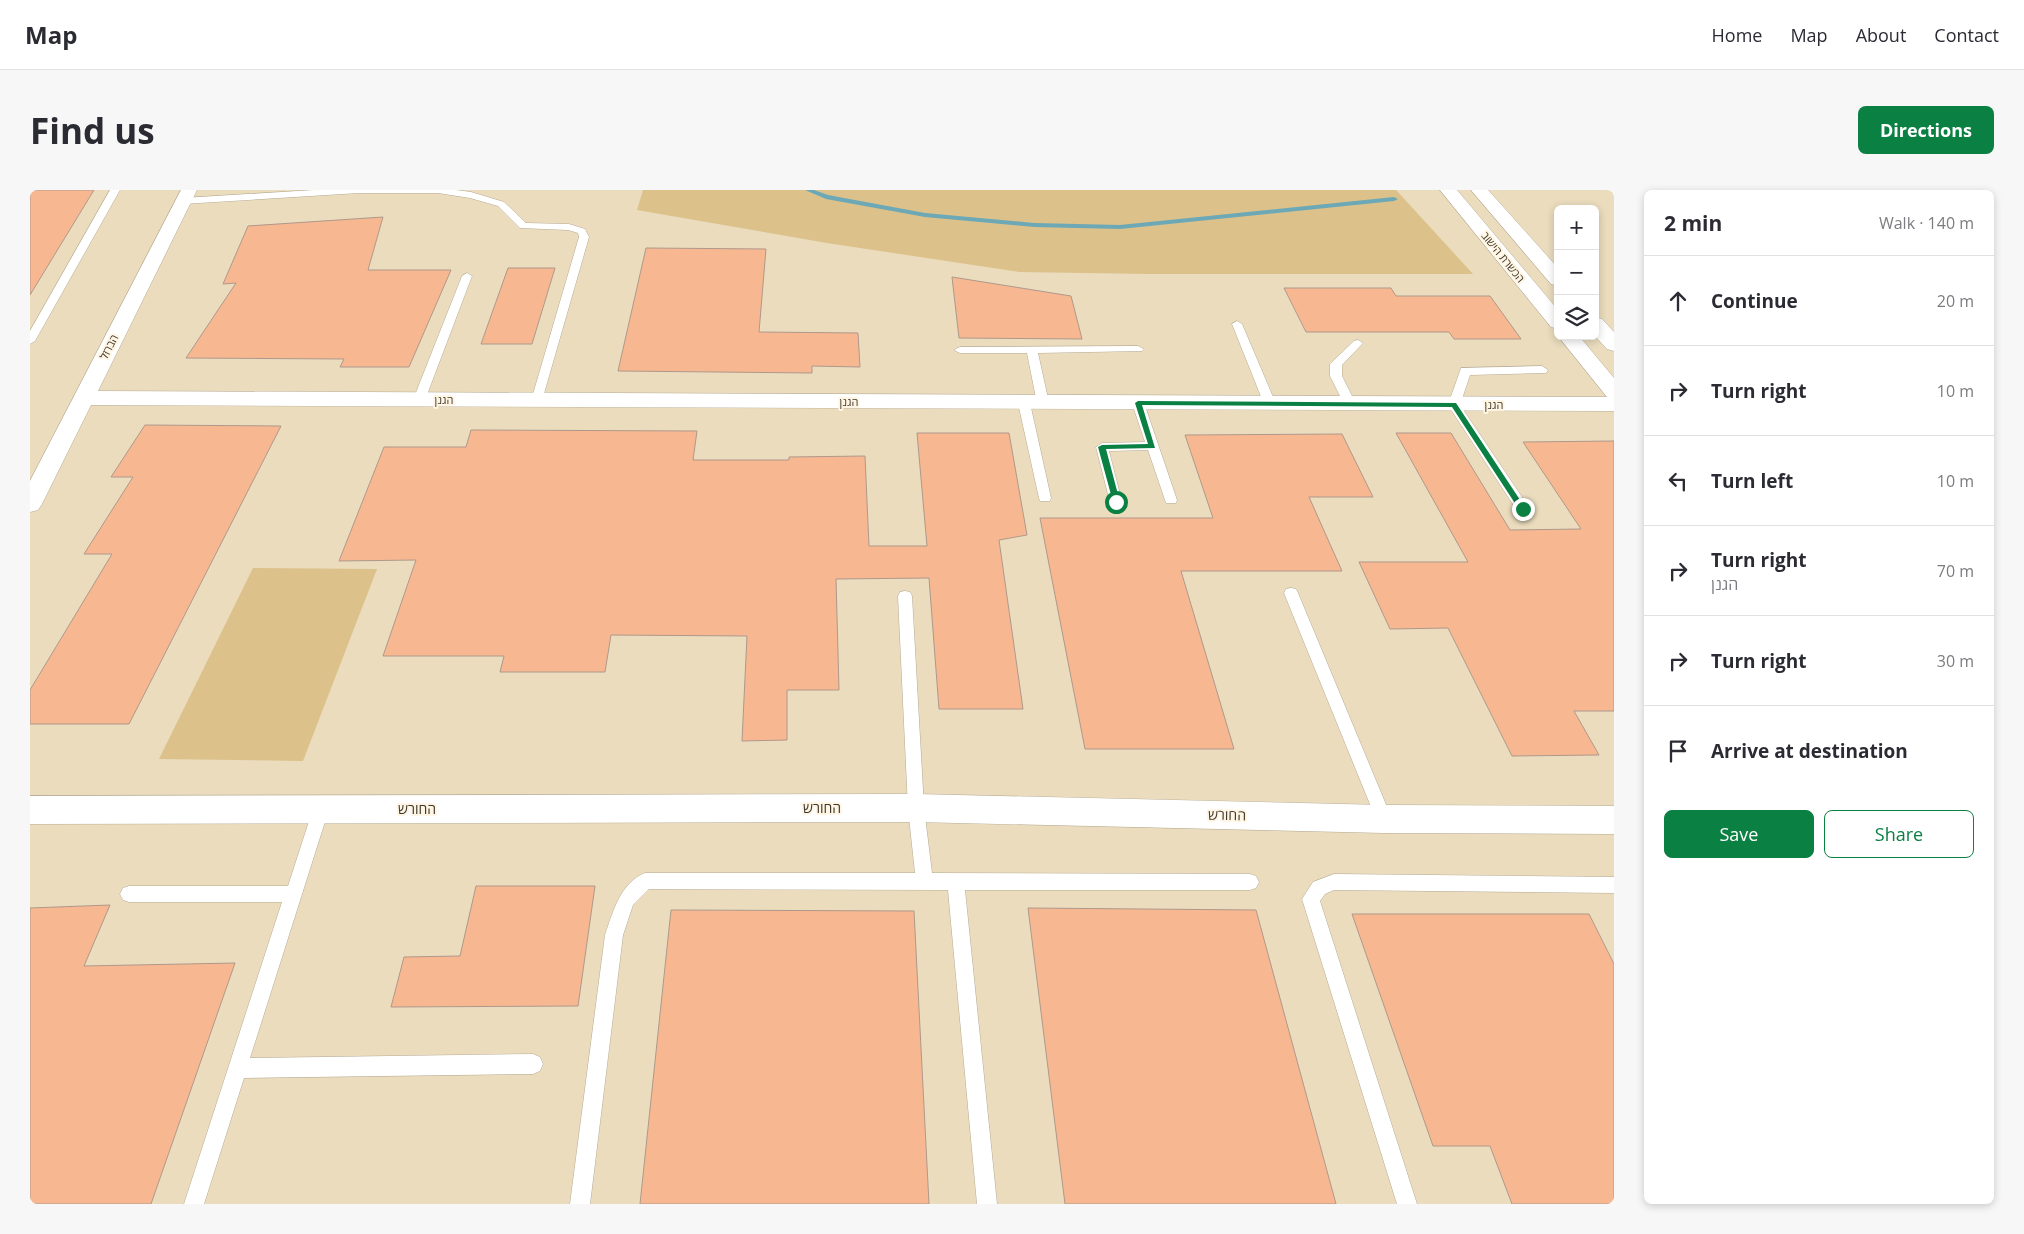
<!DOCTYPE html>
<html lang="en">
<head>
<meta charset="utf-8">
<style>
	:root { --surface:#fff; --page:#f7f7f7; --text:#2b2b33; --muted:#7c7c81; --line:#e1e1e2; --accent:#0b8043 }
	body { margin:0; font-family:"Open Sans",Heebo,sans-serif; background:var(--page); color:var(--text) }
	.controls { position:absolute; right:15px; top:15px; display:grid; overflow:hidden; border-radius:8px; box-shadow:0 2px 8px #0003 }
	.controls button { width:45px; height:45px; display:grid; place-items:center; padding:0; border:0; border-bottom:1px solid var(--line); background:var(--surface); color:var(--text); font:25px sans-serif }
	.stop { position:absolute; width:15px; height:15px; margin:-11px; border:4px solid #0b8043; border-radius:50%; background:#fff }
	.stop.end { background:#0b8043; border-color:#fff; box-shadow:0 1px 5px #0008 }
	.list { margin:0; padding:0; list-style:none }
	h2 { display:flex; justify-content:space-between; align-items:center; height:65px; margin:0; padding:0 20px; font-size:21px }
	h2 small { font-size:16px; font-weight:400; color:var(--muted) }
	.list li { display:grid; grid-template-columns:32px 1fr auto; gap:15px; align-items:center; box-sizing:border-box; height:90px; padding:0 20px; border-top:1px solid var(--line) }
	.list b { display:block; font-size:19px; white-space:nowrap }
	.list p { margin:0; font-size:16px; white-space:nowrap; color:var(--muted) }
	.list em { font-size:16px; font-style:normal; color:var(--muted) }
	.actions { display:flex; gap:10px; padding:15px 20px }
	.actions a { flex:1; padding:11px 0; border:1px solid var(--accent); border-radius:8px; text-align:center; font-size:18px; color:var(--accent) }
	.actions .main { background:var(--accent); color:#fff }
	.icon { flex:none; width:28px; height:28px; fill:none; stroke:currentColor; stroke-width:2; stroke-linecap:round; stroke-linejoin:round }
	.map { position:relative; flex:none; width:1584px; height:1014px; overflow:hidden; border-radius:8px }
	header { display:flex; align-items:center; gap:30px; box-sizing:border-box; height:70px; padding:0 25px; background:var(--surface); border-bottom:1px solid var(--line) }
	header strong { font-size:24px }
	nav { display:flex; gap:28px; margin-inline-start:auto; font-size:18px }
	.intro { display:flex; align-items:center; justify-content:space-between; box-sizing:border-box; height:120px; padding:0 30px }
	h1 { margin:0; font-size:35px }
	.button { padding:12px 22px; border-radius:8px; background:var(--accent); color:#fff; font-size:18px; font-weight:700 }
	main { display:flex; gap:30px; padding:0 30px }
	aside { flex:1; background:var(--surface); border-radius:8px; box-shadow:0 2px 8px #0003 }
	.map>svg:first-child { display:block }
	.built { fill:#eadcbd; fill-rule:evenodd }
	.green { fill:#dcc18a }
	.lines { fill:none; stroke-linecap:round; stroke-linejoin:round }
	.stream { fill:#6ca8b5; fill-rule:evenodd }
	.building { fill:#f7b891; stroke:#af988b }
	.service-casing { stroke:#b6ab95; stroke-width:1 }
	.minor-casing { stroke:#b6ab95; stroke-width:1 }
	.tertiary-casing { stroke:#b6ab95; stroke-width:1 }
	.service { fill:#fff; fill-rule:evenodd }
	.minor { fill:#fff; fill-rule:evenodd }
	.tertiary { fill:#fff; fill-rule:evenodd }
	.route { fill:#0b8043 }
	.labels { text-anchor:middle; stroke-width:4; stroke-linejoin:round; paint-order:stroke }
	.far-street-label { font-size:11px; fill:#3e3930; stroke:#fff5e2 }
	.street-label { font-size:14px; fill:#3e3930; stroke:#fff5e2 }
</style>
</head>
<body>
<header>
<strong>Map</strong>
<nav><a>Home</a><a>Map</a><a>About</a><a>Contact</a></nav>
</header>
<div class="intro"><h1>Find us</h1><a class="button">Directions</a></div>
<main>
<div class="map">
<svg width="1584" height="1014" viewBox="0 0 1584 1014">
	<rect width="100%" height="100%" fill="#f4e8d0"/>
	<path class="built" d="M 0,0 L 1584,0 L 1584,1014 L 0,1014 ZM 1528,19 L 1565,19 L 1565,146 L 1528,146 Z"/>
	<g class="green">
		<polygon points="613,0 1366,0 1443,84 1118,84 989,82 797,53 607,20"/>
		<polygon points="223,378 347,379 273,571 129,569"/>
	</g>
	<g class="lines">
		<polygon class="stream" points="775,0 784,0 798,5 895,23 1004,33 1090,35 1364,7 1368,9 1364,11 1090,39 1004,37 895,27 796,9"/>
	</g>
	<g class="building">
		<polygon points="0,0 64,0 0,105"/>
		<polygon points="353,27 338,80 421,80 379,177 310,177 314,169 156,168 206,93 193,94 218,36"/>
		<polygon points="616,58 736,59 729,142 828,143 830,177 782,176 782,183 588,181"/>
		<polygon points="478,78 525,78 502,154 451,154"/>
		<polygon points="922,87 1041,106 1052,149 929,148"/>
		<polygon points="1254,98 1361,98 1366,106 1460,106 1491,149 1424,149 1419,142 1276,142"/>
		<polygon points="115,235 251,236 99,534 0,534 0,500 82,364 54,364 103,287 81,287"/>
		<polygon points="441,240 667,241 663,270 759,270 759,267 835,266 839,356 897,356 887,243 979,243 997,345 969,350 993,519 909,519 899,388 806,389 809,500 757,500 757,550 712,551 717,446 581,445 575,482 470,482 474,466 353,466 386,370 309,371 354,257 436,257"/>
		<polygon points="1366,243 1421,243 1480,340 1551,339 1493,252 1584,251 1584,521 1544,521 1569,565 1482,566 1418,438 1360,439 1329,372 1438,372"/>
		<polygon points="1312,244 1343,307 1279,307 1312,381 1151,381 1204,559 1055,559 1010,328 1183,328 1155,245"/>
		<polygon points="446,696 565,696 548,816 361,817 374,767 430,766"/>
		<polygon points="80,715 54,776 205,773 121,1014 0,1014 0,718"/>
		<polygon points="998,718 1226,720 1306,1014 1035,1014"/>
		<polygon points="641,720 884,721 899,1014 610,1014"/>
		<polygon points="1322,724 1559,724 1584,774 1584,1014 1482,1014 1460,956 1403,956"/>
	</g>
	<g class="lines">
		<g class="service-casing">
			<g id="service">
				<polygon points="80,0 90,0 5,151 0,154 0,141"/>
				<polygon points="284,0 426,0 441,2 474,12 496,33 539,34 555,39 559,47 511,214 507,215 501,211 549,47 548,43 538,40 490,38 468,16 440,8 408,3 329,3 153,14 148,11 153,8"/>
				<polygon points="437,83 442,86 395,210 389,214 385,213 383,210 432,86"/>
				<polygon points="1207,131 1212,134 1246,214 1244,217 1236,217 1234,214 1202,134"/>
				<polygon points="1328,150 1333,153 1312,175 1312,186 1326,214 1320,218 1314,214 1300,186 1300,174 1324,151"/>
				<polygon points="1108,156 1114,159 1112,161 1008,163 1019,213 1013,217 1007,213 997,163 930,163 924,160 930,157"/>
				<polygon points="1512,176 1518,180 1516,183 1440,185 1430,215 1498,316 1499,319 1498,322 1488,322 1418,215 1431,178"/>
				<polygon points="994,209 1000,213 1021,308 1020,311 1010,311 1009,308 988,213"/>
				<polygon points="1108,209 1114,213 1147,310 1146,313 1136,313 1135,310 1118,260 1079,261 1092,312 1091,315 1081,315 1080,312 1066,257 1072,253 1115,252 1102,213"/>
				<polygon points="1261,398 1266,399 1268,403 1362,629 1360,634 1354,637 1348,634 1346,629 1254,403 1256,399"/>
				<path d="M 875,401 L 880,402 L 882,406 L 894,618 L 902,683 L 1220,684 L 1226,686 L 1229,692 L 1226,698 L 1220,700 L 935,700 L 967,1014 L 947,1014 L 918,700 L 619,699 L 603,715 L 593,745 L 560,1014 L 540,1014 L 575,745 C 583,722 590,693 615,683 L 885,683 L 878,618 L 868,406 L 870,402 Z"/>
				<polygon points="291,612 297,614 299,619 220,868 503,864 510,867 513,874 510,881 503,884 214,888 174,1014 154,1014 252,712 99,712 93,710 90,704 93,698 99,696 258,696 283,619 285,614"/>
				<polygon points="1304,684 1584,687 1584,703 1304,700 1295,704 1290,711 1387,1014 1367,1014 1272,709 1283,692"/>
			</g>
		</g>
		<g class="minor-casing">
			<g id="minor">
				<polygon points="151,0 167,0 68,201 1584,207 1584,221 61,215 12,314 8,320 0,322 0,291"/>
				<polygon points="886,604 1354,615 1584,616 1584,644 1354,643 886,632 0,634 0,606"/>
			</g>
		</g>
		<g class="tertiary-casing">
			<g id="tertiary">
				<polygon points="1410,0 1427,0 1528,120 1528,139 1521,137"/>
				<polygon points="1441,0 1458,0 1528,78 1528,96 1521,94"/>
				<polygon points="1565,127 1572,129 1584,142 1584,161 1577,159 1565,146"/>
				<polygon points="1528,146 1549,146 1584,188 1584,209 1577,207"/>
			</g>
		</g>
		<use href="#service" class="service"/>
		<use href="#minor" class="minor"/>
		<use href="#tertiary" class="tertiary"/>
	</g>
	<polygon class="route" points="1108,211 1426,213 1496,319 1490,321 1422,217 1112,215 1125,258 1076,259 1090,312 1086,314 1083,312 1068,257 1072,255 1118,254 1105,213"/>
	<g class="labels">
		<g class="far-street-label">
			<text transform="translate(1473 67) rotate(51)" y="4">הכשרת הישוב</text>
			<text transform="translate(79 157) rotate(-63)" y="4">הברזל</text>
			<text x="414" y="214">הגנן</text>
			<text x="819" y="216">הגנן</text>
			<text x="1464" y="219">הגנן</text>
		</g>
		<g class="street-label">
			<text x="792" y="623">החורש</text>
			<text x="387" y="624">החורש</text>
			<text transform="translate(1197 625) rotate(1)" y="5">החורש</text>
		</g>
	</g>
</svg>
<div class="controls">
<button>+</button>
<button>−</button>
<button><svg class="icon" aria-label="layers" viewBox="0 0 24 24"><path d="M12 4l9 5-9 5-9-5zM3 14l9 5 9-5"/></svg></button>
</div>
<div class="stop" style="left:1086px;top:312px"></div>
<div class="stop end" style="left:1493px;top:319px"></div>
</div>
<aside>
<h2>2 min<small>Walk · 140 m</small></h2>
<ul class="list">
<li><svg class="icon" aria-label="ahead" viewBox="0 0 24 24"><path d="M12 20V5M6 11l6-6 6 6"/></svg><div><b>Continue</b></div><em>20 m</em></li>
<li><svg class="icon" aria-label="right" viewBox="0 0 24 24"><path d="M7 20v-9h11M14 6l5 5-5 5"/></svg><div><b>Turn right</b></div><em>10 m</em></li>
<li><svg class="icon" aria-label="left" viewBox="0 0 24 24"><path d="M17 20v-9H6M10 6l-5 5 5 5"/></svg><div><b>Turn left</b></div><em>10 m</em></li>
<li><svg class="icon" aria-label="right" viewBox="0 0 24 24"><path d="M7 20v-9h11M14 6l5 5-5 5"/></svg><div><b>Turn right</b><p>הגנן</p></div><em>70 m</em></li>
<li><svg class="icon" aria-label="right" viewBox="0 0 24 24"><path d="M7 20v-9h11M14 6l5 5-5 5"/></svg><div><b>Turn right</b></div><em>30 m</em></li>
<li><svg class="icon" aria-label="arrive" viewBox="0 0 24 24"><path d="M6 21V4h12l-3 4 3 4H6"/></svg><div><b>Arrive at destination</b></div></li>
</ul>
<div class="actions"><a class="main">Save</a><a>Share</a></div>
</aside>
</main>
</body>
</html>
